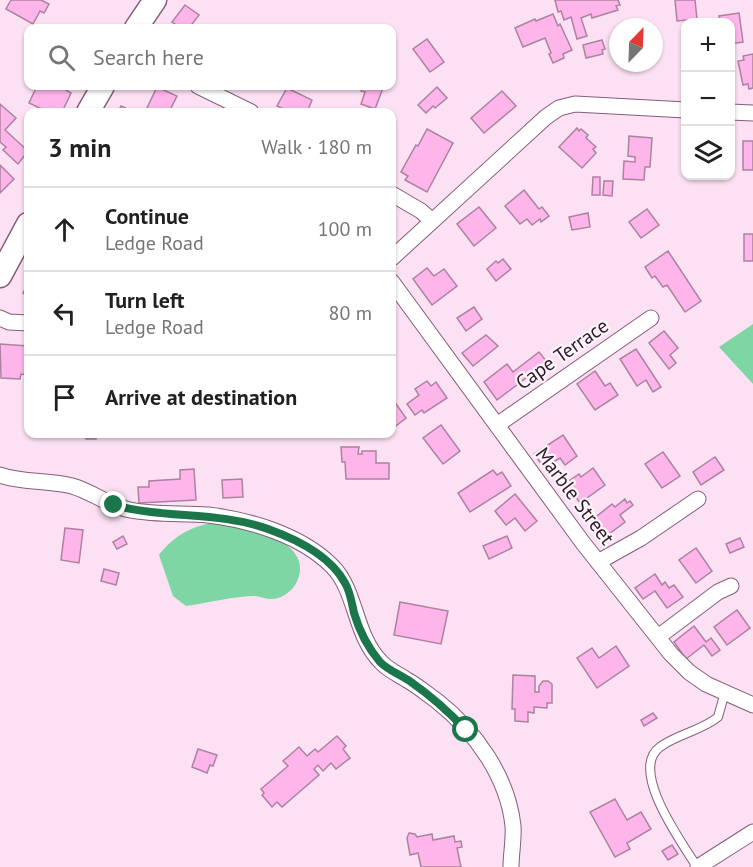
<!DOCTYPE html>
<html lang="en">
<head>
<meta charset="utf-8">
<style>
	:root { --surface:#fff; --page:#f6f6f6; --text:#202124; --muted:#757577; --line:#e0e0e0 }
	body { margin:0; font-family:"PT Sans",sans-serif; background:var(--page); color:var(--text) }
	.controls { position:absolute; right:18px; top:18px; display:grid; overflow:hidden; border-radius:12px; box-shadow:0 2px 4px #0004 }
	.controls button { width:54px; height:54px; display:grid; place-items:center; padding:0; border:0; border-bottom:2px solid var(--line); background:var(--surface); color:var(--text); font:30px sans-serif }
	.compass { position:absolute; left:609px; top:18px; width:54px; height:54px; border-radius:50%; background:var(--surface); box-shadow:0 2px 4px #0004; rotate:23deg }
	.stop { position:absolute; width:18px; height:18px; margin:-14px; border:4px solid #1b764b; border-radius:50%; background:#fff }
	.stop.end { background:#1b764b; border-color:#fff; box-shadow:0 2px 6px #0008 }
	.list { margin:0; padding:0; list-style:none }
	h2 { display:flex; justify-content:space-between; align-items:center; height:78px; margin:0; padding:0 24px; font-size:26px }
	h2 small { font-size:20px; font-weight:400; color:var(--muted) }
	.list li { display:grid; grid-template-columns:39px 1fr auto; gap:18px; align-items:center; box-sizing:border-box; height:84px; padding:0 24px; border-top:2px solid var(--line) }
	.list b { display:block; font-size:22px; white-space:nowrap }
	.list p { margin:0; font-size:20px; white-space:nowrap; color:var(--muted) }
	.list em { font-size:20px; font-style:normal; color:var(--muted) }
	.icon { flex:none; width:33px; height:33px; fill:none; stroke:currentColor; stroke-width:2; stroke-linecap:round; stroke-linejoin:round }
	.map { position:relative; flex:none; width:753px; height:867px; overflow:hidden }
	.search { position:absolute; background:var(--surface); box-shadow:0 2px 4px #0004; left:24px; top:24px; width:372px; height:66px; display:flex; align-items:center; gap:15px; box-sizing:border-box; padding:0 21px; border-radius:12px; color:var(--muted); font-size:22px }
	.panel { position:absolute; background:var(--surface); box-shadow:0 2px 4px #0004; left:24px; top:108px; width:372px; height:330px; border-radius:12px }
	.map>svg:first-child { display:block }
	.green { fill:#7ed6a4 }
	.building { fill:#feb5e9; stroke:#ac82a0; stroke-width:1.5 }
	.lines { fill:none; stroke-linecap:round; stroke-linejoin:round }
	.lane-casing { stroke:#855d79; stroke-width:10 }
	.street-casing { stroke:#855d79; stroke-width:17 }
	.secondary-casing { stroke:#855d79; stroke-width:25 }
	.lane { stroke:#fff; stroke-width:8 }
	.street { stroke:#fff; stroke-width:15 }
	.secondary { stroke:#fff; stroke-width:22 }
	.route { stroke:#1b764b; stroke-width:8 }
	.labels { text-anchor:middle; stroke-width:4.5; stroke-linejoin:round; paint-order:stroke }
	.street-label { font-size:20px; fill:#2b1b26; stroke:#fef4fb }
</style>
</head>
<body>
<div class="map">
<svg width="753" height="867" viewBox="0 0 753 867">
	<rect width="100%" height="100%" fill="#fce1f4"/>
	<g class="green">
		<polygon points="753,324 753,384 719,347"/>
		<path d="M 220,522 C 245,529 309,538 299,576 C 296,587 288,595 278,598 C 269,601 263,597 255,596 C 235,596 207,603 186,606 L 173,596 L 159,555 C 174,535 195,524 220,522 Z"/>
	</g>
	<g class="building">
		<polygon points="11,0 41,0 49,4 44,13 40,11 33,24 6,9"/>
		<polygon points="555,0 618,0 620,5 616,6 618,10 592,18 591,14 581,18 587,36 577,39 571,17 564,20 561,11 558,12"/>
		<polygon points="675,0 695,0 697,19 677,21"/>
		<polygon points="185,5 199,15 192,24 198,28 181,28 172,22"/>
		<polygon points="739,13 743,42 730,44 730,22 720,22 719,16"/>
		<polygon points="553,14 558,26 560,24 572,50 563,54 564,58 553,63 549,54 551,53 545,38 523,47 515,28 535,19 536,21"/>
		<polygon points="427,39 444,62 430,72 413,49"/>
		<polygon points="602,40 605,49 602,50 603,54 586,58 583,45"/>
		<polygon points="753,54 753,88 749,89 748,84 743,85 738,61 744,60 743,56"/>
		<polygon points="37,86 68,86 66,90 71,93 62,112 43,112 44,110 29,103"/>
		<polygon points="362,86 378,86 383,88 375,109 361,104 365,92 361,91"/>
		<polygon points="157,87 177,96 169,112 156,112 147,108"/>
		<polygon points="437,87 447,98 435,108 433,106 426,113 418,105"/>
		<polygon points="287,88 312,100 307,112 290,112 277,106"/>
		<polygon points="502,91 516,106 484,133 471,118"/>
		<polygon points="0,104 16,118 5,130 28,151 18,164 3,150 6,147 0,142"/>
		<polygon points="121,106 134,112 118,112"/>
		<polygon points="577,128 579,131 581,129 588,135 586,138 596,147 593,149 596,153 582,168 559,147"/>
		<polygon points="427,129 453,143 427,192 405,180 408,176 401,172 416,145 418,146"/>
		<polygon points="629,136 652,138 650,167 645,167 644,180 623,179 624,161 635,162 635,157 628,156"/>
		<rect x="743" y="141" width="10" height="29"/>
		<polygon points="0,165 14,179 0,193"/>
		<polygon points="593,177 600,177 600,195 592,195"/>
		<polygon points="604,181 613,181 612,196 603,195"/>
		<polygon points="524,190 539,209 542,207 549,216 541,222 540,219 532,225 527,219 520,224 505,206"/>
		<polygon points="479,207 496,228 474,246 457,224"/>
		<polygon points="647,209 659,225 641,238 629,222"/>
		<polygon points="588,213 590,227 572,230 569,217"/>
		<rect x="744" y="234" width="9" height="27"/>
		<polygon points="668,251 701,301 685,312 667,285 663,287 655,276 652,278 645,267"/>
		<polygon points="503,259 511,269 496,281 487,269 496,261 498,263"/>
		<polygon points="427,268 434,276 444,269 457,286 432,305 413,279"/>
		<polygon points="28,284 28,297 23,293"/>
		<polygon points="474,307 482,319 466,331 457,318"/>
		<polygon points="664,331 678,348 670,355 676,363 669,369 649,343"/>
		<polygon points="486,335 498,346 473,366 462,353"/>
		<polygon points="0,344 28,346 28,375 21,374 20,379 1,378"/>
		<polygon points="636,349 661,387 653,392 646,380 637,386 620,359"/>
		<polygon points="539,352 547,362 497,400 484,382 507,364 513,372"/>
		<polygon points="595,371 605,386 610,383 618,395 595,410 577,384"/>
		<polygon points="427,381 431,386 436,382 447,398 424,413 422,410 415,415 407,404 419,395 415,389"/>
		<polygon points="394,401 406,418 392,429 392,403"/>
		<polygon points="441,425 460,451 443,464 423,438"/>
		<polygon points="71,434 109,434 96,434 96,439 86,439 86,434"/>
		<polygon points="563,435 577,456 565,465 560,458 544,468 534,454"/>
		<polygon points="341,447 359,447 358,454 362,454 362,451 376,451 376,463 389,463 389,479 346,479 345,462 342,462"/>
		<polygon points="663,452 680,476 662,488 645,464"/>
		<polygon points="715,457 724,470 701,485 693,472"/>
		<polygon points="593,468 605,485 580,503 566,483 579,474 581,477"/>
		<polygon points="194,469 196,500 139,503 138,487 149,487 149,481 180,479 180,470"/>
		<polygon points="493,470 497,475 502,472 511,486 470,512 458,493"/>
		<polygon points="242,479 243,497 223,498 222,480"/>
		<polygon points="515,494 537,521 525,531 515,518 506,525 495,511"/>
		<polygon points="625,499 627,503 630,501 633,505 620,515 625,522 605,537 592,520 612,504 615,507"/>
		<polygon points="65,528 83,530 79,563 61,560"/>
		<polygon points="123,536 127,544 117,549 113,542"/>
		<polygon points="507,536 512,548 489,559 483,546"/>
		<polygon points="740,538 744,547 730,553 726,544"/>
		<polygon points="696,548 712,571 696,583 679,560"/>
		<polygon points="104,569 119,573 116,585 101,581"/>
		<polygon points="655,574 662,585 665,582 669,588 674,585 683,597 667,608 655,591 643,599 635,588"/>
		<polygon points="400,602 448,611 441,644 394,635"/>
		<polygon points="737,610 750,628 727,645 714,627"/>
		<polygon points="694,626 706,642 711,638 720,650 712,656 704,645 686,659 674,642"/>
		<polygon points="616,646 629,666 597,688 577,658 592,648 599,658"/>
		<polygon points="513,675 535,676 535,692 539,692 539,686 543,681 548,681 552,684 552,703 547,703 547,708 534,707 534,713 528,712 528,722 515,721 515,709 512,709"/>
		<polygon points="653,713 657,718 644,726 641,720"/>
		<polygon points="337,736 346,746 343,749 350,758 336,769 331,763 323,771 318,765 314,769 319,775 282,807 277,802 272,807 262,795 264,793 261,789 288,766 283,761 299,747 307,756 315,749 318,752"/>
		<polygon points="198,749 217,755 213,766 210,765 207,773 192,767"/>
		<polygon points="615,799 627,820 641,812 651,829 627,843 630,849 615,857 590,812"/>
		<polygon points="409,833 415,834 417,837 432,834 433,840 454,836 455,842 461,841 462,847 457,848 461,867 421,867 418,853 410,855 407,838"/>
		<polygon points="672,845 678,854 668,860 662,851"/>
	</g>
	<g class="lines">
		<g class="lane-casing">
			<path id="lane" d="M 697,867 C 683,844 628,770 660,747 C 677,734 701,731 718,717 L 725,692"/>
		</g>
		<g class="street-casing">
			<g id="street">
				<polyline points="198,86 251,112"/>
				<polyline points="730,112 753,113"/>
				<polyline points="392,194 421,211 431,220"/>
				<polyline points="392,258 546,117 559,108 575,104 686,110"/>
				<polyline points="392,282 583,543 671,654 689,672 706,684 753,705"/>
				<polyline points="0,318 9,322 28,323"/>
				<polyline points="497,425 651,318"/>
				<path d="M 0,475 C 23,483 48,480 72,486 C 93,492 109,506 130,510 C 156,515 182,513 208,515 C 250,520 301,535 332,566 C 357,591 354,635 381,662 C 388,670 398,674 407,680 C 418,686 427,694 437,701 C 475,731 508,777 513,826 C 514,839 511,854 511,867"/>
				<polyline points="598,562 641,538 698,499"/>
				<polyline points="658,637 718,592 731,586"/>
				<polyline points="698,867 753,832"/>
			</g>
		</g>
		<g class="secondary-casing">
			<g id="secondary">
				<polyline points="136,28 155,0"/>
				<polyline points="88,112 103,86"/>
				<polyline points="0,276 28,224"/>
			</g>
		</g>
		<use href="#lane" class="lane"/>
		<use href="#street" class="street"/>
		<use href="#secondary" class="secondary"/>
	</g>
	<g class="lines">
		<path class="route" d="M 114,505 C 164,519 218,511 268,529 C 296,539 330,555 345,583 C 350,591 352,604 354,613 C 359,630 369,649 380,662 C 389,671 401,675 411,682 C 431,696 449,712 466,730"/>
	</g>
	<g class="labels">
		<g class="street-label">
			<text transform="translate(562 354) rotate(-35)" y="7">Cape Terrace</text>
			<text transform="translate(575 496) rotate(53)" y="7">Marble Street</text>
		</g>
	</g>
</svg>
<div class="controls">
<button>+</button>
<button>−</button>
<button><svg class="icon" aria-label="layers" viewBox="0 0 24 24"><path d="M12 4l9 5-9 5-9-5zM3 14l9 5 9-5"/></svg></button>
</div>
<svg class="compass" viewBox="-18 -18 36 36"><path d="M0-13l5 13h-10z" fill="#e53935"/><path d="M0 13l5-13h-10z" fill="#757577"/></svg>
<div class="stop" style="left:466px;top:730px"></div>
<div class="stop end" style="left:114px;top:505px"></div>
<div class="search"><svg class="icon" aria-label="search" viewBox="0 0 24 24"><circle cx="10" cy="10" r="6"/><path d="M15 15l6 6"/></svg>Search here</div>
<section class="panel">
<h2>3 min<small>Walk · 180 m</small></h2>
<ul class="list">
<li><svg class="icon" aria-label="ahead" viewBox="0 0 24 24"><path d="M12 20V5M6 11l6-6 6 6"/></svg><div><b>Continue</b><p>Ledge Road</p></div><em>100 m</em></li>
<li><svg class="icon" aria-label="left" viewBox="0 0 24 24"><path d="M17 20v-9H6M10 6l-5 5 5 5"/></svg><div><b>Turn left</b><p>Ledge Road</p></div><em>80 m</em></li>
<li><svg class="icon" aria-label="arrive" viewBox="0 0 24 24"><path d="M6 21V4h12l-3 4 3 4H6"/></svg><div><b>Arrive at destination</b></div></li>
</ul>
</section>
</div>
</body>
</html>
